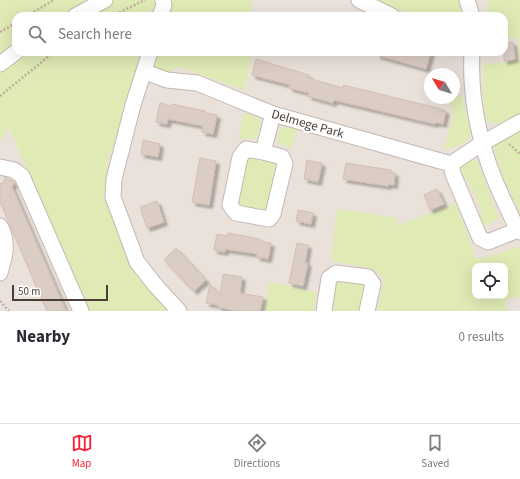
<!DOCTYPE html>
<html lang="en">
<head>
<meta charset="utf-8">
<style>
	:root { --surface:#fff; --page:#f2f2f3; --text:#2b2b33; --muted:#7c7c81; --line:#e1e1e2; --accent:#fb1e33 }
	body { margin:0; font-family:"Source Sans 3",sans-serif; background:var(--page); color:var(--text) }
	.controls { position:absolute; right:12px; bottom:12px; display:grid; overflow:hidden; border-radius:8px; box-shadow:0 4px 16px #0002 }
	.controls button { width:36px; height:36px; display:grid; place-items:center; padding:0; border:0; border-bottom:1px solid var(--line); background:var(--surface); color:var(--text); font:20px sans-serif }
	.compass { position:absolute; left:424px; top:68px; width:36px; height:36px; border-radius:50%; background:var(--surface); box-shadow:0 4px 16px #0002; rotate:308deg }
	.scale { position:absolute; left:12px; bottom:10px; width:96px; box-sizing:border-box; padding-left:4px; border:2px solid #4b3f39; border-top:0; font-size:11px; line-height:14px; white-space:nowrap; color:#4b3f39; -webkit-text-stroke:3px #fff; paint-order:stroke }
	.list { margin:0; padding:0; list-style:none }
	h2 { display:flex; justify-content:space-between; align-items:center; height:52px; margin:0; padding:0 16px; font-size:17px }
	h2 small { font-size:13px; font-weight:400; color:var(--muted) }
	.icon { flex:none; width:22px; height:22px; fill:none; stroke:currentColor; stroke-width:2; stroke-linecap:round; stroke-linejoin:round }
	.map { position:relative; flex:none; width:520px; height:311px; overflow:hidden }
	.search { position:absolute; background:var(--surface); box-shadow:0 4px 16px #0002; left:12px; right:12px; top:12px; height:44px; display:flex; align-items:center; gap:10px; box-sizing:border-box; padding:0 14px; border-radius:12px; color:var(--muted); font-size:15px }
	.sheet { height:112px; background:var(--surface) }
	nav { display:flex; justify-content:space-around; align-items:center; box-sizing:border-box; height:56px; border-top:1px solid var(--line); background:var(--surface); font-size:11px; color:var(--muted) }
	nav a { display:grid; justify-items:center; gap:2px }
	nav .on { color:var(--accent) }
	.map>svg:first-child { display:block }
	.residential { fill:#eae1da; fill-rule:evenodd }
	.green { fill:#dfeab5; fill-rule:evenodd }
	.building { fill:#dbccc4; stroke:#d3bfb4; filter:url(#shadow) }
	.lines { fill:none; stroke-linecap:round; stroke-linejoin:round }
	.minor-casing { stroke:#c5b8b1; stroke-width:17 }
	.path { stroke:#c4ae9f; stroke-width:2.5; stroke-dasharray:2 2; stroke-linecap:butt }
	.minor { stroke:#fff; stroke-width:15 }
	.labels { text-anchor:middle; stroke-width:4; stroke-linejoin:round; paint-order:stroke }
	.street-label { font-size:13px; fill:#4b3f39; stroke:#fff }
</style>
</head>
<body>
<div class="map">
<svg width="520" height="311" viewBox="0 0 520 311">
	<defs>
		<filter id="shadow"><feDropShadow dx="3.5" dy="3.5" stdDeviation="1" flood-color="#0004"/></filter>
	</defs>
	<rect width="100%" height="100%" fill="#f6f0ec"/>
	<path class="residential" d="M 92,0 L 520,0 L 520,311 L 0,311 L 0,141 L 9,128 L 21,155 L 116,52 L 504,52 L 504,16 L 99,16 ZM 430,74 L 454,74 L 454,98 L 430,98 ZM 475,266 L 505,266 L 505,296 L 475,296 Z"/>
	<g class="green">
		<polygon points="0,0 251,0 251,16 16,16 16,52 253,52 244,90 179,67 135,89 127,104 109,158 104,199 128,258 168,311 90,311 9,128 0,141"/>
		<path d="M 377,0 L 472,0 L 466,16 C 429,16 411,17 377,0 Z"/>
		<path d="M 490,0 L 520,0 L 520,114 C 511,123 498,125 487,122 L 483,100 L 483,64 L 519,61 L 518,39 L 504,37 L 504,16 L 485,16 Z"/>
		<polygon points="454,94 462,96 471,133 466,143 444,150 453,114 449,98 454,98"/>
		<path d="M 244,112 L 259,118 C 262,125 260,130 257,138 L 239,139 Z"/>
		<polygon points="289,127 297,129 292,148 281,145 277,139 280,129"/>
		<polygon points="520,131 520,214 501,171 493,145 497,139"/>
		<polygon points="252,156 275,158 277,165 270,208 264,211 241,208 237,203 247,159"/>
		<polygon points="465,159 477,161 499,218 485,226 479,220 482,213 468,180 463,180 460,170"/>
		<path d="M 456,203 L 476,259 L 501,253 L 517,246 L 520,249 L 520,297 L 507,299 L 505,303 L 507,311 L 378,311 L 384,278 L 373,269 L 331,261 L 337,209 L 398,218 L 396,226 ZM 475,266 L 505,266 L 505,296 L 475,296 Z"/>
		<polygon points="339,279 364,282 368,287 364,311 330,311 334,283"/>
		<polygon points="269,282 317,292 314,311 265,311"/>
	</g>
	<g class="building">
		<polygon points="513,42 515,59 504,61 504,43"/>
		<polygon points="377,52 431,52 426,69 377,55"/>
		<polygon points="256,59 309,75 308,78 343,88 343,85 438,108 446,111 443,124 435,122 435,124 334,100 333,103 308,96 309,93 289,88 290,85 252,75"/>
		<polygon points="160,103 172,106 172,104 205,111 205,113 217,115 213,134 202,132 203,126 168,119 167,124 156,122"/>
		<polygon points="143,140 160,144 158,157 141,154"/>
		<polygon points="200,158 216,161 209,205 192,202"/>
		<polygon points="307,160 322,163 318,182 304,179"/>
		<polygon points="346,163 391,170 391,172 395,173 394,185 388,184 388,186 343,179"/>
		<polygon points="5,177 14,182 12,187 66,311 47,311 42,300 0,202 0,184 3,183"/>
		<polygon points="437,189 444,204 430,210 424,195"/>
		<polygon points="157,201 164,222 147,228 140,207"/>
		<polygon points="298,210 313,213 311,224 296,221"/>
		<polygon points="228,233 260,239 260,241 271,243 268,259 257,257 257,254 225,249 225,252 214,250 217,234 227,236"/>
		<polygon points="297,243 308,245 305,263 308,263 303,286 289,283"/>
		<polygon points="176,248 206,280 194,291 164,260"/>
		<polygon points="223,274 242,277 240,293 263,297 260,311 236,311 218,307 218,305 206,303 210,284 220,295"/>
	</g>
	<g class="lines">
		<g class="minor-casing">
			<g id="minor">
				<polyline points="359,0 392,16"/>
				<polyline points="467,0 472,16"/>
				<polyline points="75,16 105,0"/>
				<polyline points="160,16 164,5 163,0"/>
				<polyline points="150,52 133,105 114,179 113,197 137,262 156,286 179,311"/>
				<path d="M 472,52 C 469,105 483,160 507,207 C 511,215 514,225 520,232"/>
				<polyline points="0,64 16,52"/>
				<polyline points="145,72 167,80 197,83 273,114 451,164"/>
				<polyline points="263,152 246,149 240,157 230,205 236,213 269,219 273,214 285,164 282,157 263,152 273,114"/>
				<polyline points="0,167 14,170 22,176 81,311"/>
				<path d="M 0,226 C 9,242 5,256 0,273"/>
				<polyline points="518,230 488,242 480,238 453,174 451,164 481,144 520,122"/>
				<polyline points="324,311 329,278 336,273 368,277 373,284 367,311"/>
			</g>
		</g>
		<g class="path">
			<polyline points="27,16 54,0"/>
			<polyline points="112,16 145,0"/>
			<polyline points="0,32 16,23"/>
			<polyline points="0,96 54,52"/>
			<polyline points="509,144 520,154"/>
			<polyline points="0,301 9,311"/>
		</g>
		<use href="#minor" class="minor"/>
	</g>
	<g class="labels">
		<g class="street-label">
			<text transform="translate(308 123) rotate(16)" y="5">Delmege Park</text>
		</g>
	</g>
</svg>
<div class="controls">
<button><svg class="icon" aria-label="locate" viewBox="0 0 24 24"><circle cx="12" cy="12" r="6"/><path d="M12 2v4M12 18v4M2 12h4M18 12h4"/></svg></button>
</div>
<svg class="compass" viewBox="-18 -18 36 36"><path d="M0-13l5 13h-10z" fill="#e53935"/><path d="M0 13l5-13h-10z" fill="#7c7c81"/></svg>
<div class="scale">50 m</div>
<div class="search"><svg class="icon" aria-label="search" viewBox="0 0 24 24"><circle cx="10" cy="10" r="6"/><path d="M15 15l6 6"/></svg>Search here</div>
</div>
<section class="sheet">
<h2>Nearby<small>0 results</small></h2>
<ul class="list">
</ul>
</section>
<nav>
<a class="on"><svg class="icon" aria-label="map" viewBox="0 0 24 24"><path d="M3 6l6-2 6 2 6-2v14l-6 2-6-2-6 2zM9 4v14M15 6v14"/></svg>Map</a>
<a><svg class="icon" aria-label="directions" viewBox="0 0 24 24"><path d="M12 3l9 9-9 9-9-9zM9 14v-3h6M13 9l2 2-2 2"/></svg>Directions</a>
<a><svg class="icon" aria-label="saved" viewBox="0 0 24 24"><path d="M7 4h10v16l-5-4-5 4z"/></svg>Saved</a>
</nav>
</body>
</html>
